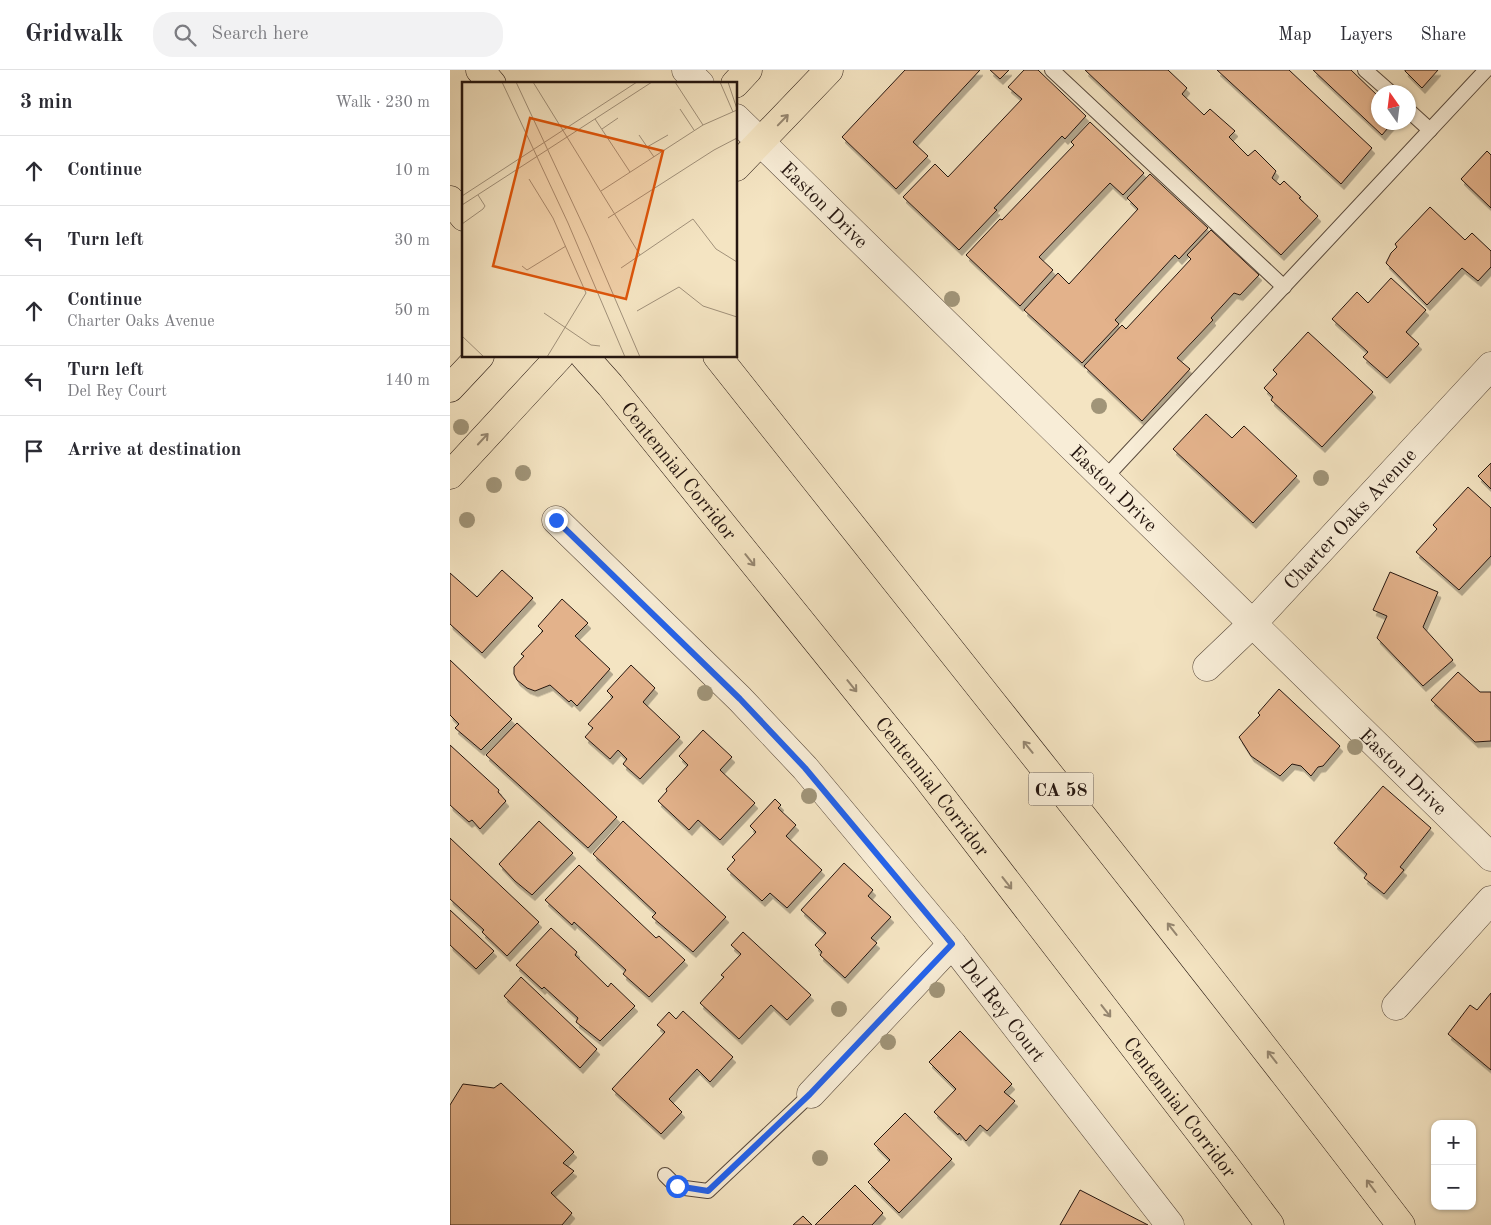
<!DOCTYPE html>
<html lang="en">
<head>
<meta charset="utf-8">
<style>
	:root { --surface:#fff; --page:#f2f2f3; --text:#2b2b33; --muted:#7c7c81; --line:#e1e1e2 }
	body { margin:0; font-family:"Old Standard TT",serif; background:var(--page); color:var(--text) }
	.controls { position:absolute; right:15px; bottom:15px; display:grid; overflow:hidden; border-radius:10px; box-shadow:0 1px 4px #0004 }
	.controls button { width:45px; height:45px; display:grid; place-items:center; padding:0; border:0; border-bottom:1px solid var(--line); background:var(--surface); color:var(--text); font:25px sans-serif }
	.compass { position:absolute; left:921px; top:15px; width:45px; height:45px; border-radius:50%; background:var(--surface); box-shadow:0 1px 4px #0004; rotate:346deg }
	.stop { position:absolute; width:15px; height:15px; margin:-11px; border:4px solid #2563eb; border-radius:50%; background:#fff }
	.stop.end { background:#2563eb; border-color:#fff; box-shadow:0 1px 5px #0008 }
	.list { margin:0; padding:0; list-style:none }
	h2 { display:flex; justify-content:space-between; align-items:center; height:65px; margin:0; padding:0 20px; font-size:21px }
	h2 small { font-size:16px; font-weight:400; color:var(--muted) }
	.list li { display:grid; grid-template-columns:32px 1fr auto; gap:15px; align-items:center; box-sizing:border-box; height:70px; padding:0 20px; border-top:1px solid var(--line) }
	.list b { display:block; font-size:19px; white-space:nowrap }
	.list p { margin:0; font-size:16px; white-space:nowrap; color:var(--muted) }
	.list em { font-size:16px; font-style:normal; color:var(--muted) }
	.icon { flex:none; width:28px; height:28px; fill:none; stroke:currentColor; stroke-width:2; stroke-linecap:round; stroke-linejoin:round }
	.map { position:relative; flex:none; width:1041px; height:1155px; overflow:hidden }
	header { display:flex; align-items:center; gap:30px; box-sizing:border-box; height:70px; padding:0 25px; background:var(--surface); border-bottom:1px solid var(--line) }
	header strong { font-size:24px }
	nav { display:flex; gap:28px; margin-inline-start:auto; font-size:18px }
	.search { width:350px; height:45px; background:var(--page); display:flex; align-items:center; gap:12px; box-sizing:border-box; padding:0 18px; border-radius:20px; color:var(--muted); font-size:19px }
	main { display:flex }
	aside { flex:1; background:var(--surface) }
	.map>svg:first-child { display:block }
	.building { fill:#e3b28b; stroke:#24150f; filter:url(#shadow) }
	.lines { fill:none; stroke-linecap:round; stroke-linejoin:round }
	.lane-casing { stroke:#58493c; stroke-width:16 }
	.street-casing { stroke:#58493c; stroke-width:29 }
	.primary-casing { stroke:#24150f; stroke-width:29 }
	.highway-casing { stroke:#24150f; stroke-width:29 }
	.lane { stroke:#f8edd7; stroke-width:14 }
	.street { stroke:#f8edd7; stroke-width:28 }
	.primary { stroke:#f4e4c2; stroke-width:28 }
	.highway { stroke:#f4e4c2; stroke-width:28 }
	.tree { fill:#a09478 }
	.oneway { stroke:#968771 }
	.route { stroke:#2563eb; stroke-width:6 }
	.labels { text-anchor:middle; stroke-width:5; stroke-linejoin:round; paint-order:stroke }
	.shield { fill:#f8edd7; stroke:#64564b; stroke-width:1 }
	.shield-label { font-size:19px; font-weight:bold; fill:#24150f }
	.street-label { font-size:20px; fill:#24150f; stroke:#f8edd7 }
	.inset-road { fill:none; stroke:#a1917a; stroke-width:1 }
	.view { fill:#de560c; fill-opacity:0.15; stroke:#de560c; stroke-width:2.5 }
	.inset-edge { fill:none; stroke:#24150f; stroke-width:2.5 }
</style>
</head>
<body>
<header>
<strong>Gridwalk</strong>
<div class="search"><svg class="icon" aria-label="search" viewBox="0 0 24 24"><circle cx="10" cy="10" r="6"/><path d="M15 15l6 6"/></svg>Search here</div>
<nav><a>Map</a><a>Layers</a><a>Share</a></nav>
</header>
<main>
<aside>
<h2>3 min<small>Walk · 230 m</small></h2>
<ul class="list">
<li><svg class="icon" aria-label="ahead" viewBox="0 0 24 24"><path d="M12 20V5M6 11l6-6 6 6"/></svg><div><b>Continue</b></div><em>10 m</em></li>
<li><svg class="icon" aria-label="left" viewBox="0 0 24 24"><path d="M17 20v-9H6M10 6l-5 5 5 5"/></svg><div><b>Turn left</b></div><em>30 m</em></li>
<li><svg class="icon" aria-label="ahead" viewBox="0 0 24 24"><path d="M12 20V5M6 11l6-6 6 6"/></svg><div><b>Continue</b><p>Charter Oaks Avenue</p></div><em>50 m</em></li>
<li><svg class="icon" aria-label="left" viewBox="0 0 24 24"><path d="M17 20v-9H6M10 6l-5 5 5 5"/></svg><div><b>Turn left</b><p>Del Rey Court</p></div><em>140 m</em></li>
<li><svg class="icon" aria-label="arrive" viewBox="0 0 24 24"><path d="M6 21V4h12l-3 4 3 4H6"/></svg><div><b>Arrive at destination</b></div></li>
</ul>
</aside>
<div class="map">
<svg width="1041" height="1155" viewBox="0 0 1041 1155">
	<defs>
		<filter id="shadow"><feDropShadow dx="3" dy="5.5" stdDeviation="0" flood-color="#0004"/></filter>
	</defs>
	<rect width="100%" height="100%" fill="#f4e4c2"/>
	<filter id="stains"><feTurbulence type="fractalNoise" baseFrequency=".004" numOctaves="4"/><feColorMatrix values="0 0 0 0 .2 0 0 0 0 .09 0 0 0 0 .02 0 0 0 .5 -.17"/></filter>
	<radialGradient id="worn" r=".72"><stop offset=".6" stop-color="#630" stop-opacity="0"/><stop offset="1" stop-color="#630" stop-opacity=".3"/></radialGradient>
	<g class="building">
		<polygon points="455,0 530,0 463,72 478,86 446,119 392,67"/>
		<polygon points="540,0 559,0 550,9"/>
		<polygon points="574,0 588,0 636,46 615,69 612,66 544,138 547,140 509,180 453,127 485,94 498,107 572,29 558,17"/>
		<polygon points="635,0 718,0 737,18 732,24 754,45 760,39 785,61 779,67 798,86 805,80 826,101 822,108 830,115 834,111 851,127 849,128 868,146 831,185"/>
		<polygon points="767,0 839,0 922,78 891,114"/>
		<polygon points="863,0 901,0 928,26 928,52 943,52 932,65"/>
		<polygon points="955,0 988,0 972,18 955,1"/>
		<polygon points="640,52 694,103 673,125 660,113 589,187 603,200 570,236 516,185 550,149 552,150 624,75 621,72"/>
		<polygon points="1037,81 1041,85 1041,138 1011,109"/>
		<polygon points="700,104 758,158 729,189 725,185 665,250 669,254 632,293 574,240 608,203 619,214 688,139 677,128"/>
		<polygon points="980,137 1015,170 1022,163 1041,181 1041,197 1028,211 1012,198 977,235 936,193 941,183 947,177 945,174"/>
		<polygon points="761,160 809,205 790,225 784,223 761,248 763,250 727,288 740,299 692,351 634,296 672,255 676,259 741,189 737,185"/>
		<polygon points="941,208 976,240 956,262 969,274 937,308 913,287 918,282 882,249 907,222 918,233"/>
		<polygon points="858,262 923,322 872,377 821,330 823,327 814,318 827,304 823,300"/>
		<polygon points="756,344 782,368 794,356 847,406 803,453 723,379"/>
		<polygon points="1041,393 1041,419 1028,406"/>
		<polygon points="1018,417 1041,438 1041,486 1009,520 966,482 987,459 983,455"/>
		<polygon points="52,500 83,528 32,583 0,554 0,503 27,527"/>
		<polygon points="940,502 988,522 973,557 1003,590 973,616 927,568 937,546 923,540"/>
		<polygon points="112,529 138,553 125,566 160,599 127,636 121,630 119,632 100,615 85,621 77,618 67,610 64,604 64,597 74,586 71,584 93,561 88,556"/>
		<polygon points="0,590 62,649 31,680 5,658 9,654 0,645"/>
		<polygon points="181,595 205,618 193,632 230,667 190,709 173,694 177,689 168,680 160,689 135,667 143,658 138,654 163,627 157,621"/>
		<polygon points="1008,602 1030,622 1041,622 1041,671 1025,672 981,630"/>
		<polygon points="829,619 890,676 873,696 868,697 861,706 851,696 842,694 830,706 801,686 789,667 810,645 808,643"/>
		<polygon points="67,653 167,747 138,778 36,685"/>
		<polygon points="253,660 282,687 270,700 305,733 270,770 248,750 239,760 208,731 217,721 216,719 238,695 229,686"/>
		<polygon points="0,675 49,720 48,722 56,731 30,759 22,750 19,752 0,735"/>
		<polygon points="933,716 981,758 950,797 954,800 934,824 914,808 917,804 884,773"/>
		<polygon points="325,729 331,735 328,738 346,755 336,766 372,800 337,838 320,823 312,831 277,799 285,790 282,787 306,762 300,756"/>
		<polygon points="89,751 123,783 82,825 65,811 49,794"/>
		<polygon points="173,751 276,847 243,882 202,847 206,843 143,784"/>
		<polygon points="0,768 89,852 57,886 32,862 34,860 0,829"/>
		<polygon points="394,793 423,820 418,826 441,847 421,868 427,873 395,908 370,885 372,882 365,875 376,863 351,840"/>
		<polygon points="129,795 206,868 209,866 235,890 199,927 173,904 176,900 124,852 122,855 95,830"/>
		<polygon points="0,840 44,881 26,899 0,875"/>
		<polygon points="101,858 127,882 125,885 158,917 161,913 185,936 150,971 126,952 128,948 94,917 92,919 66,895"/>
		<polygon points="293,862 361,925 337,950 321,935 289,969 250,933 274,907 271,905 291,884 281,875"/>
		<polygon points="71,907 147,979 130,998 54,926"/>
		<polygon points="1041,923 1041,1000 998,964 1020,935 1027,940"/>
		<polygon points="233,941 283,987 260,1012 247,999 219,1029 232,1042 211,1064 162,1019 215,962 207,955 219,942 226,949"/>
		<polygon points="510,961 562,1014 554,1022 565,1031 537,1061 530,1055 516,1071 509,1063 508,1065 484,1042 506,1019 479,992"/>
		<polygon points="51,1013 124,1082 113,1093 124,1101 101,1123 122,1143 112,1155 0,1155 0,1035 13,1014 44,1018"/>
		<polygon points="455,1043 502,1089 449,1143 418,1112 440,1090 424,1074"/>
		<polygon points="405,1115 433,1143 422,1155 365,1155"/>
		<polygon points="630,1120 698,1155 610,1155"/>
		<polygon points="353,1146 362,1155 343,1155"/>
	</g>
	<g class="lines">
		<g class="lane-casing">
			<g id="lane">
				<polyline points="602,0 834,217"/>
				<polyline points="915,0 940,22"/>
				<polyline points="958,40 980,60"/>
				<polyline points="654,409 1036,0"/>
				<polyline points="215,1105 227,1117 258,1121 361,1024"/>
			</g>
		</g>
		<g class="street-casing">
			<g id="street">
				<polyline points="236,0 250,14"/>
				<path id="s1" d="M 286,48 L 1041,787"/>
				<path id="s2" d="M 106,450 L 290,629 L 355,698 L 502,874 L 720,1155"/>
				<path id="s3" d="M 757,597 L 802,554 L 1041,296"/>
				<polyline points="946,936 1041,830"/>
				<polyline points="361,1024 502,874"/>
			</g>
		</g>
		<g class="primary-casing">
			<g id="primary">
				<polyline points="285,14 298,0"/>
				<polyline points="286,97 379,0"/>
				<polyline points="0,318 30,286"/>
				<polyline points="0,405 110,286"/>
			</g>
		</g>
		<g class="highway-casing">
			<g id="highway">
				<polyline points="30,0 42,14"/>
				<polyline points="0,130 14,147"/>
				<path id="s4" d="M 134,286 L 160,315 L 474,704 L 778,1099 L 820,1155"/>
				<path d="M 267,286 C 496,575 727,862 951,1155"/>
			</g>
		</g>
		<use href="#lane" class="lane"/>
		<use href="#street" class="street"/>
		<use href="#primary" class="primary"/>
		<use href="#highway" class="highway"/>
	</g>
	<g class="tree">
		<circle cx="502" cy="229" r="8"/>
		<circle cx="649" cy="336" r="8"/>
		<circle cx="11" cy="357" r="8"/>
		<circle cx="73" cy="403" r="8"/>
		<circle cx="871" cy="408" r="8"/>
		<circle cx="44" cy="415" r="8"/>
		<circle cx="17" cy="450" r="8"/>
		<circle cx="255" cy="623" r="8"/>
		<circle cx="905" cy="677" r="8"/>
		<circle cx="359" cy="726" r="8"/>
		<circle cx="487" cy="920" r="8"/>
		<circle cx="389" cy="939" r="8"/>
		<circle cx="438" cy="972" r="8"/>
		<circle cx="370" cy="1088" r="8"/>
	</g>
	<defs><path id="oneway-shaft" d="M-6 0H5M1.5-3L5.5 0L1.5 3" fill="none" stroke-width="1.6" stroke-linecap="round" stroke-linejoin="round" transform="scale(1.25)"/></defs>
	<g class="oneway">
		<use href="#oneway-shaft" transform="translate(333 50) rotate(-46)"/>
		<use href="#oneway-shaft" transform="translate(33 369) rotate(-47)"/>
		<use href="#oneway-shaft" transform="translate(300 490) rotate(51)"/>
		<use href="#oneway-shaft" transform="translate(402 616) rotate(51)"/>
		<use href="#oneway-shaft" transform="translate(578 677) rotate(-129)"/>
		<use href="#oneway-shaft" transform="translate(557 813) rotate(52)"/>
		<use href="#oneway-shaft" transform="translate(722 859) rotate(-128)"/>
		<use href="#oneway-shaft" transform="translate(656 941) rotate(52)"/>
		<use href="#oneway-shaft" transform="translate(822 987) rotate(-128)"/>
		<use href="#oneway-shaft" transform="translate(921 1116) rotate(-127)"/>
	</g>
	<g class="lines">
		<polyline class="route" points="106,450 290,629 355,698 502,874 360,1024 258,1121 227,1116"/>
	</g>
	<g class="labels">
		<rect class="shield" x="578.5" y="702.5" width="65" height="33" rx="4"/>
		<g class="shield-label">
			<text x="611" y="726">CA 58</text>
		</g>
		<g class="street-label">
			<text dy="7" stroke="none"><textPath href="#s1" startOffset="124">Easton Drive</textPath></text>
			<text dy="7" stroke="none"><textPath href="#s4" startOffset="149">Centennial Corridor</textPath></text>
			<text dy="7" stroke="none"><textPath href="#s1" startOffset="529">Easton Drive</textPath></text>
			<text dy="7" stroke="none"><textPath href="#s3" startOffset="206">Charter Oaks Avenue</textPath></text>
			<text dy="7" stroke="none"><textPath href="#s1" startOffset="934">Easton Drive</textPath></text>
			<text dy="7" stroke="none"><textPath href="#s4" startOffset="554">Centennial Corridor</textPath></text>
			<text dy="7" stroke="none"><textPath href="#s2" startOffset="664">Del Rey Court</textPath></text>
			<text dy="7" stroke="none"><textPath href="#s4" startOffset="959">Centennial Corridor</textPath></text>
		</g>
	</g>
	<g transform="translate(12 12)">
		<rect width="275" height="275" fill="#f4e4c2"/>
		<path class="inset-road" d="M 40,0 L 106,141 L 163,275M 54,0 L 127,156 L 178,275M 71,0 L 178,173M 258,0 L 271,30M 266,0 L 275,27M 218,27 L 232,48M 133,37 L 168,90M 241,43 L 275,28M 140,47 L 156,36M 177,53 L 192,75M 185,65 L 206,53M 67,97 L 91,136 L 124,211 L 85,275M 139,109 L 241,43 L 213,0M 0,114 L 175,0M 0,123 L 190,0M 146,136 L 252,68 L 275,56M 0,142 L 21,127 L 23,124 L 16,113M 60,184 L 65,188 L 104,164M 159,186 L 231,137 L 254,167 L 275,180M 175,229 L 217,205 L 241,224 L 275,235M 82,231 L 129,263 L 138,264M 0,254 L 22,275"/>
		<path class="view" d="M 68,36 L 201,69 L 164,217 L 31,184 Z"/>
		<rect width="275" height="275" class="inset-edge"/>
	</g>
	<rect width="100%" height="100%" filter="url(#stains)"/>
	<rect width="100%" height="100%" fill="url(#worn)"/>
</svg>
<div class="controls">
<button>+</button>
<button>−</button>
</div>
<svg class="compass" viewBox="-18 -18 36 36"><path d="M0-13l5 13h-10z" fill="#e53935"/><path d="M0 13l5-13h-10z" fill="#7c7c81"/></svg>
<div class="stop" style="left:227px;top:1116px"></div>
<div class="stop end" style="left:106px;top:450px"></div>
</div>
</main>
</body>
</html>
